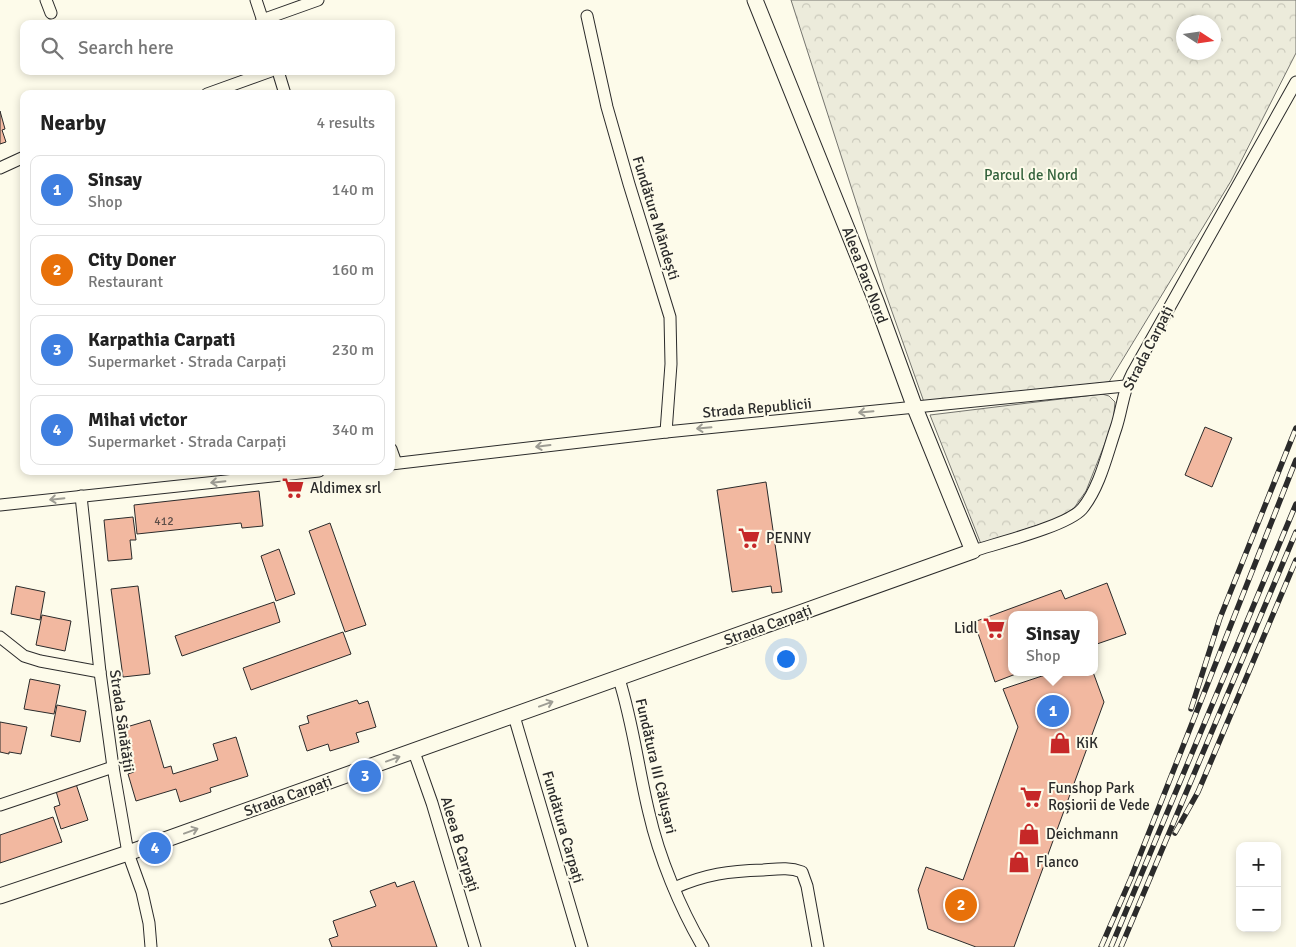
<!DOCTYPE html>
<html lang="en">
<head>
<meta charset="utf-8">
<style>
	:root { --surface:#fff; --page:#f2f2f2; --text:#222; --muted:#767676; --line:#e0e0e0; --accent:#c62828 }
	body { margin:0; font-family:Signika,sans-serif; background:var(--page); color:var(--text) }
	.controls { position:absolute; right:15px; bottom:15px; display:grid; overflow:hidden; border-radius:10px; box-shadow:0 2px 8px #0003 }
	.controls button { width:45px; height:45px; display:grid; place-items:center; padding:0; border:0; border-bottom:1px solid var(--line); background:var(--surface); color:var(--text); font:25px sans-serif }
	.compass { position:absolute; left:1176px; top:15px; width:45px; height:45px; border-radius:50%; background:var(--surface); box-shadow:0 2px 8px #0003; rotate:102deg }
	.you { position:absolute; left:785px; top:658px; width:18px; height:18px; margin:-12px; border:4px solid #fff; border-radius:50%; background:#1a73e8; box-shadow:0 0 0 8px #1a73e833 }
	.badge { display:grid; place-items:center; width:32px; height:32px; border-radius:50%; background:var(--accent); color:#fff; font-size:16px; font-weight:700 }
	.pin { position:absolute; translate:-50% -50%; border:2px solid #fff; box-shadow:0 1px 5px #0006 }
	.popup { position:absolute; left:1008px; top:611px; width:90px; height:65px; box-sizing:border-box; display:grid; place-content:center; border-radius:10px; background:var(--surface); filter:drop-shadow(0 1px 4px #0005); font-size:16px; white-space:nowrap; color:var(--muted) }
	.popup b { font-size:19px; color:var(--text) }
	.popup::after { content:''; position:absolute; left:50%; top:100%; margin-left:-10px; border:10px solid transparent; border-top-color:var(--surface) }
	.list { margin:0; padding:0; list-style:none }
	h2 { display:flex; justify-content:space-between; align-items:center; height:65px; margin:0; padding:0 20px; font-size:21px }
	h2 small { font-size:16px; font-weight:400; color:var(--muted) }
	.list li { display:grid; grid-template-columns:32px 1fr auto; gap:15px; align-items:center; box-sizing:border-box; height:70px; margin:0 10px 10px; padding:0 10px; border:1px solid var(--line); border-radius:10px }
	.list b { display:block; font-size:19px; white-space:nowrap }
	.list p { margin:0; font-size:16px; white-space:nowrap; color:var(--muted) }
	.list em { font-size:16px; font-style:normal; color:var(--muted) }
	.icon { flex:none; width:28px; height:28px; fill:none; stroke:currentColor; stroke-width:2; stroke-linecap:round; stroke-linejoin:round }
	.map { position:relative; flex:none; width:1296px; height:947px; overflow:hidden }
	.search { position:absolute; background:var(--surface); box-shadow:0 2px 8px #0003; left:20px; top:20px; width:375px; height:55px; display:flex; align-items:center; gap:12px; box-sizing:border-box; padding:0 18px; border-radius:10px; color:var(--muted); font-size:19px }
	.panel { position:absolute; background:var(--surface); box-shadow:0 2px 8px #0003; left:20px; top:90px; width:375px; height:385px; border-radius:10px }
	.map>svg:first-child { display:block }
	.forest { fill:url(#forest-crowns); stroke:#74746e; fill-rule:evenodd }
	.building { fill:#f2b8a0; stroke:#2b2b2b }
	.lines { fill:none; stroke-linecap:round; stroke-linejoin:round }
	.minor-casing { stroke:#2b2b2b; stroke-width:13 }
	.tertiary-casing { stroke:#2b2b2b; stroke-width:17 }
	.minor { stroke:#fdfbea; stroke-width:11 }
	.tertiary { stroke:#fdfbea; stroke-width:15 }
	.rail-casing { stroke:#2b2b2b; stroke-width:5.5 }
	.rail { stroke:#fdfbea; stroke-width:4; stroke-dasharray:11; stroke-linecap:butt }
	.oneway { stroke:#9e9d94 }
	.labels { text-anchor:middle; stroke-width:4; stroke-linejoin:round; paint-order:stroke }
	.number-label { font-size:12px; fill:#5d4e48 }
	.park-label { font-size:15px; fill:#34623c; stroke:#fdfbea }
	.street-label { font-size:15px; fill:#2b2b2b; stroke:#fdfbea }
	.poi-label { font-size:15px; fill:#2b2b2b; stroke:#fdfbea; text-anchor:start }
</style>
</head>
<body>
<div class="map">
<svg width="1296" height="947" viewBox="0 0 1296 947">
	<defs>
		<pattern id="forest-crowns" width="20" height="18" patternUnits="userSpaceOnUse" patternTransform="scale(1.25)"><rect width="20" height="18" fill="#ecebdb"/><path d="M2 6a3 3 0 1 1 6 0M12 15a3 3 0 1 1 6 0" fill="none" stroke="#cbcabc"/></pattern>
	</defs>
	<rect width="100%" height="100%" fill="#fdfbea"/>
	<g class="forest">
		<path d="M 791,0 L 1296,0 L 1296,53 L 1231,181 L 1109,382 L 924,402 L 884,289 ZM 1184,22 L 1214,22 L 1214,52 L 1184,52 Z"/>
		<polygon points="1102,394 1109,396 1115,402 1113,423 1086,491 1074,508 1059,518 981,544 930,415"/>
	</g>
	<g class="building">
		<polygon points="0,111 5,129 2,130 6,142 0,144"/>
		<polygon points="1205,427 1232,438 1212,487 1185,475"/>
		<polygon points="766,482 782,592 772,593 771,586 732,592 717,490"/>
		<polygon points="259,491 263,526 242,528 241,523 137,534 134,505"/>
		<polygon points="133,517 136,540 130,540 132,559 108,561 104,520"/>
		<polygon points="330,523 366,625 345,632 309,531"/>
		<polygon points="279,549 295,594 276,601 261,556"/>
		<polygon points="1107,583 1126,634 1094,645 1094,615 1012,615 1012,672 1021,672 995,682 974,622 1061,590 1065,599"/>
		<polygon points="16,586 45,592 40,620 11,614"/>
		<polygon points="138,586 150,674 123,677 111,589"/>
		<polygon points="274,602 280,622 182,656 175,636"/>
		<polygon points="42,615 71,621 65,651 36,645"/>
		<polygon points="343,632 351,654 251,690 243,668"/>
		<polygon points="1054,672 1093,672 1104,702 1014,947 976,947 928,929 918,890 926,867 963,880 1018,727 1003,689"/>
		<polygon points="30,679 60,685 54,714 24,709"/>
		<polygon points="357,700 359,704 368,701 376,727 356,733 359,742 330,751 328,744 307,751 299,726 309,723 307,716"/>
		<polygon points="57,705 86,711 80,742 51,736"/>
		<polygon points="150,720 164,768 171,766 173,774 218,760 213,744 236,737 248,776 210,788 211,792 180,802 176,789 136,801 128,774 134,772 120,729"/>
		<polygon points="0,722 27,727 21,754 9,752 9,754 0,752"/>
		<polygon points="76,784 88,820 61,829 54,807 60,805 56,791"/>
		<polygon points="53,817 62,842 0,863 0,835"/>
		<polygon points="414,881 437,947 332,947 329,939 338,936 333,921 376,906 370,891 395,882 397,887"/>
	</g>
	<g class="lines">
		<g class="minor-casing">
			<g id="minor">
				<polyline points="46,0 51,13"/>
				<polyline points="256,0 264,24"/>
				<polyline points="587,16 607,107 629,184 670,317 671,364 666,432"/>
				<polyline points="262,20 318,0"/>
				<polyline points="278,71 285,94"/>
				<polyline points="207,94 271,71"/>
				<polyline points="0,168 24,157"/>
				<polyline points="391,449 396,463"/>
				<polyline points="391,464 666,432 1125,386"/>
				<polyline points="81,496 100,672 113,767 128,853 142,892 149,923 151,947"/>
				<polyline points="0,505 319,471"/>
				<path d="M 973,551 C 998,543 1067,526 1082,509 C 1100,487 1107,454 1116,428 C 1122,410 1123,391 1132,374 L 1296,82"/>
				<polyline points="0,637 24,656 40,661 100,672"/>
				<path d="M 619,679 C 633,723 638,768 649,813 C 659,857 680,908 703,947"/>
				<polyline points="514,716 582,947"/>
				<polyline points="414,752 432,803 475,947"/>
				<polyline points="0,805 113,767"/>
				<path d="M 674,888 C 706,874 729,871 763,870 C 777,869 789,867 802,872 L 807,886 L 818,947"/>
			</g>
		</g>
		<g class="tertiary-casing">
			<polyline id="tertiary" points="0,896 128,853 973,551 915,408 876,301 755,0"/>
		</g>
		<use href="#minor" class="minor"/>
		<use href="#tertiary" class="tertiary"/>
		<g class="rail-casing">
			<g id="rail">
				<polyline points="1191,709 1220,618 1296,428"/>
				<polyline points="1175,833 1198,792 1296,560"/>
				<polyline points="1101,947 1131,878 1296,460"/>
				<polyline points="1111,947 1296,504"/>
				<polyline points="1121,947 1296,532"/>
			</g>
		</g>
		<use href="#rail" class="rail"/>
	</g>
	<defs><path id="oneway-shaft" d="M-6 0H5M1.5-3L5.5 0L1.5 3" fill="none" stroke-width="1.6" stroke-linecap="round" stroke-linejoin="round" transform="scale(1.25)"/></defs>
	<g class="oneway">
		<use href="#oneway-shaft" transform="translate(866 412) rotate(175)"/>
		<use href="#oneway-shaft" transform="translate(704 428) rotate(175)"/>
		<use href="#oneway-shaft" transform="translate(543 446) rotate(173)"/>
		<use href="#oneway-shaft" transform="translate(218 482) rotate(174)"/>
		<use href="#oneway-shaft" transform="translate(57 499) rotate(174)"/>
		<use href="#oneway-shaft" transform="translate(546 704) rotate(-20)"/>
		<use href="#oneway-shaft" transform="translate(393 759) rotate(-20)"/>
		<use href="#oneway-shaft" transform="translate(191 831) rotate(-20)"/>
	</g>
	<defs>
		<g id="supermarket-bare" transform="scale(1.725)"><path d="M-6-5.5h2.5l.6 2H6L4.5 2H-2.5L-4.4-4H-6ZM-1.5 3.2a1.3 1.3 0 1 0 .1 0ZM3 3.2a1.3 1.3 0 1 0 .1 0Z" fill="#c62828" stroke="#fdfbea" stroke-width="2.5" paint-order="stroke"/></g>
		<g id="shop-bare" transform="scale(1.725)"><path d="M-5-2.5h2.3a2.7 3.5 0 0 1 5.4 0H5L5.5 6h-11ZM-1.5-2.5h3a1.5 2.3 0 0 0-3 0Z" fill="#c62828" stroke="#fdfbea" stroke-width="2.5" paint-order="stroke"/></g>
	</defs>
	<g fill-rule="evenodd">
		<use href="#supermarket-bare" x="293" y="488"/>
		<use href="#supermarket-bare" x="749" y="538"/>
		<use href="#supermarket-bare" x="994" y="628"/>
		<use href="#shop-bare" x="1060" y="743"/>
		<use href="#supermarket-bare" x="1031" y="797"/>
		<use href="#shop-bare" x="1029" y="834"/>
		<use href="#shop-bare" x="1019" y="862"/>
	</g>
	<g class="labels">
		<g class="number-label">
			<text x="164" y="525">412</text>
		</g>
		<g class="park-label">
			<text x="1031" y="180">Parcul de Nord</text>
		</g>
		<g class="street-label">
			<text transform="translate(656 218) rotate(73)" y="5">Fundătura Măndești</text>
			<text transform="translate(865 275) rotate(69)" y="5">Aleea Parc Nord</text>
			<text transform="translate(1148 348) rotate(-63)" y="5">Strada Carpați</text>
			<text transform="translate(757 408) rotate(-5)" y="5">Strada Republicii</text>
			<text transform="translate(768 625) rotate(-20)" y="5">Strada Carpați</text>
			<text transform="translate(122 721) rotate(82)" y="5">Strada Sănătății</text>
			<text transform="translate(656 766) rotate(77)" y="5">Fundătura III Călușari</text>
			<text transform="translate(288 796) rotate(-20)" y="5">Strada Carpați</text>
			<text transform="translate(563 827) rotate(74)" y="5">Fundătura Carpați</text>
			<text transform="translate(460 844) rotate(73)" y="5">Aleea B Carpați</text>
		</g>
		<g class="poi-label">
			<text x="310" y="493">Aldimex srl</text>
			<text x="766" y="543">PENNY</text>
			<text x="978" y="633" text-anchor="end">Lidl</text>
			<text x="1076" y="748">KiK</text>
			<text x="1048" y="793">Funshop Park<tspan x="1048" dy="17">Roșiorii de Vede</tspan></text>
			<text x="1046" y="839">Deichmann</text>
			<text x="1036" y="867">Flanco</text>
		</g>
	</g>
</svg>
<div class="controls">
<button>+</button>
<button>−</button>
</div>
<svg class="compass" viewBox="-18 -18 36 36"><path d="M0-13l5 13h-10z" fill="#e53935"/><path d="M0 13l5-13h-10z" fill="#767676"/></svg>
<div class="you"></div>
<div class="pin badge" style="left:1053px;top:711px;background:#3f7fe0">1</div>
<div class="popup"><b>Sinsay</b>Shop</div>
<div class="pin badge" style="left:961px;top:905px;background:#e8710a">2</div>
<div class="pin badge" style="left:365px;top:776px;background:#3f7fe0">3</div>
<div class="pin badge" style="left:155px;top:848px;background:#3f7fe0">4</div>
<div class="search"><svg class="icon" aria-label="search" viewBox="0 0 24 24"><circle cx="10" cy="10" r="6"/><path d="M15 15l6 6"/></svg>Search here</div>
<section class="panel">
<h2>Nearby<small>4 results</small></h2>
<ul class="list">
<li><span class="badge" style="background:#3f7fe0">1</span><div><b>Sinsay</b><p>Shop</p></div><em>140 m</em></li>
<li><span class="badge" style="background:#e8710a">2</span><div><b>City Doner</b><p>Restaurant</p></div><em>160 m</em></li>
<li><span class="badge" style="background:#3f7fe0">3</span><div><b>Karpathia Carpati</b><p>Supermarket · Strada Carpați</p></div><em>230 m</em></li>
<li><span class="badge" style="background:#3f7fe0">4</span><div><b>Mihai victor</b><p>Supermarket · Strada Carpați</p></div><em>340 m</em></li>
</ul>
</section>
</div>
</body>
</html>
